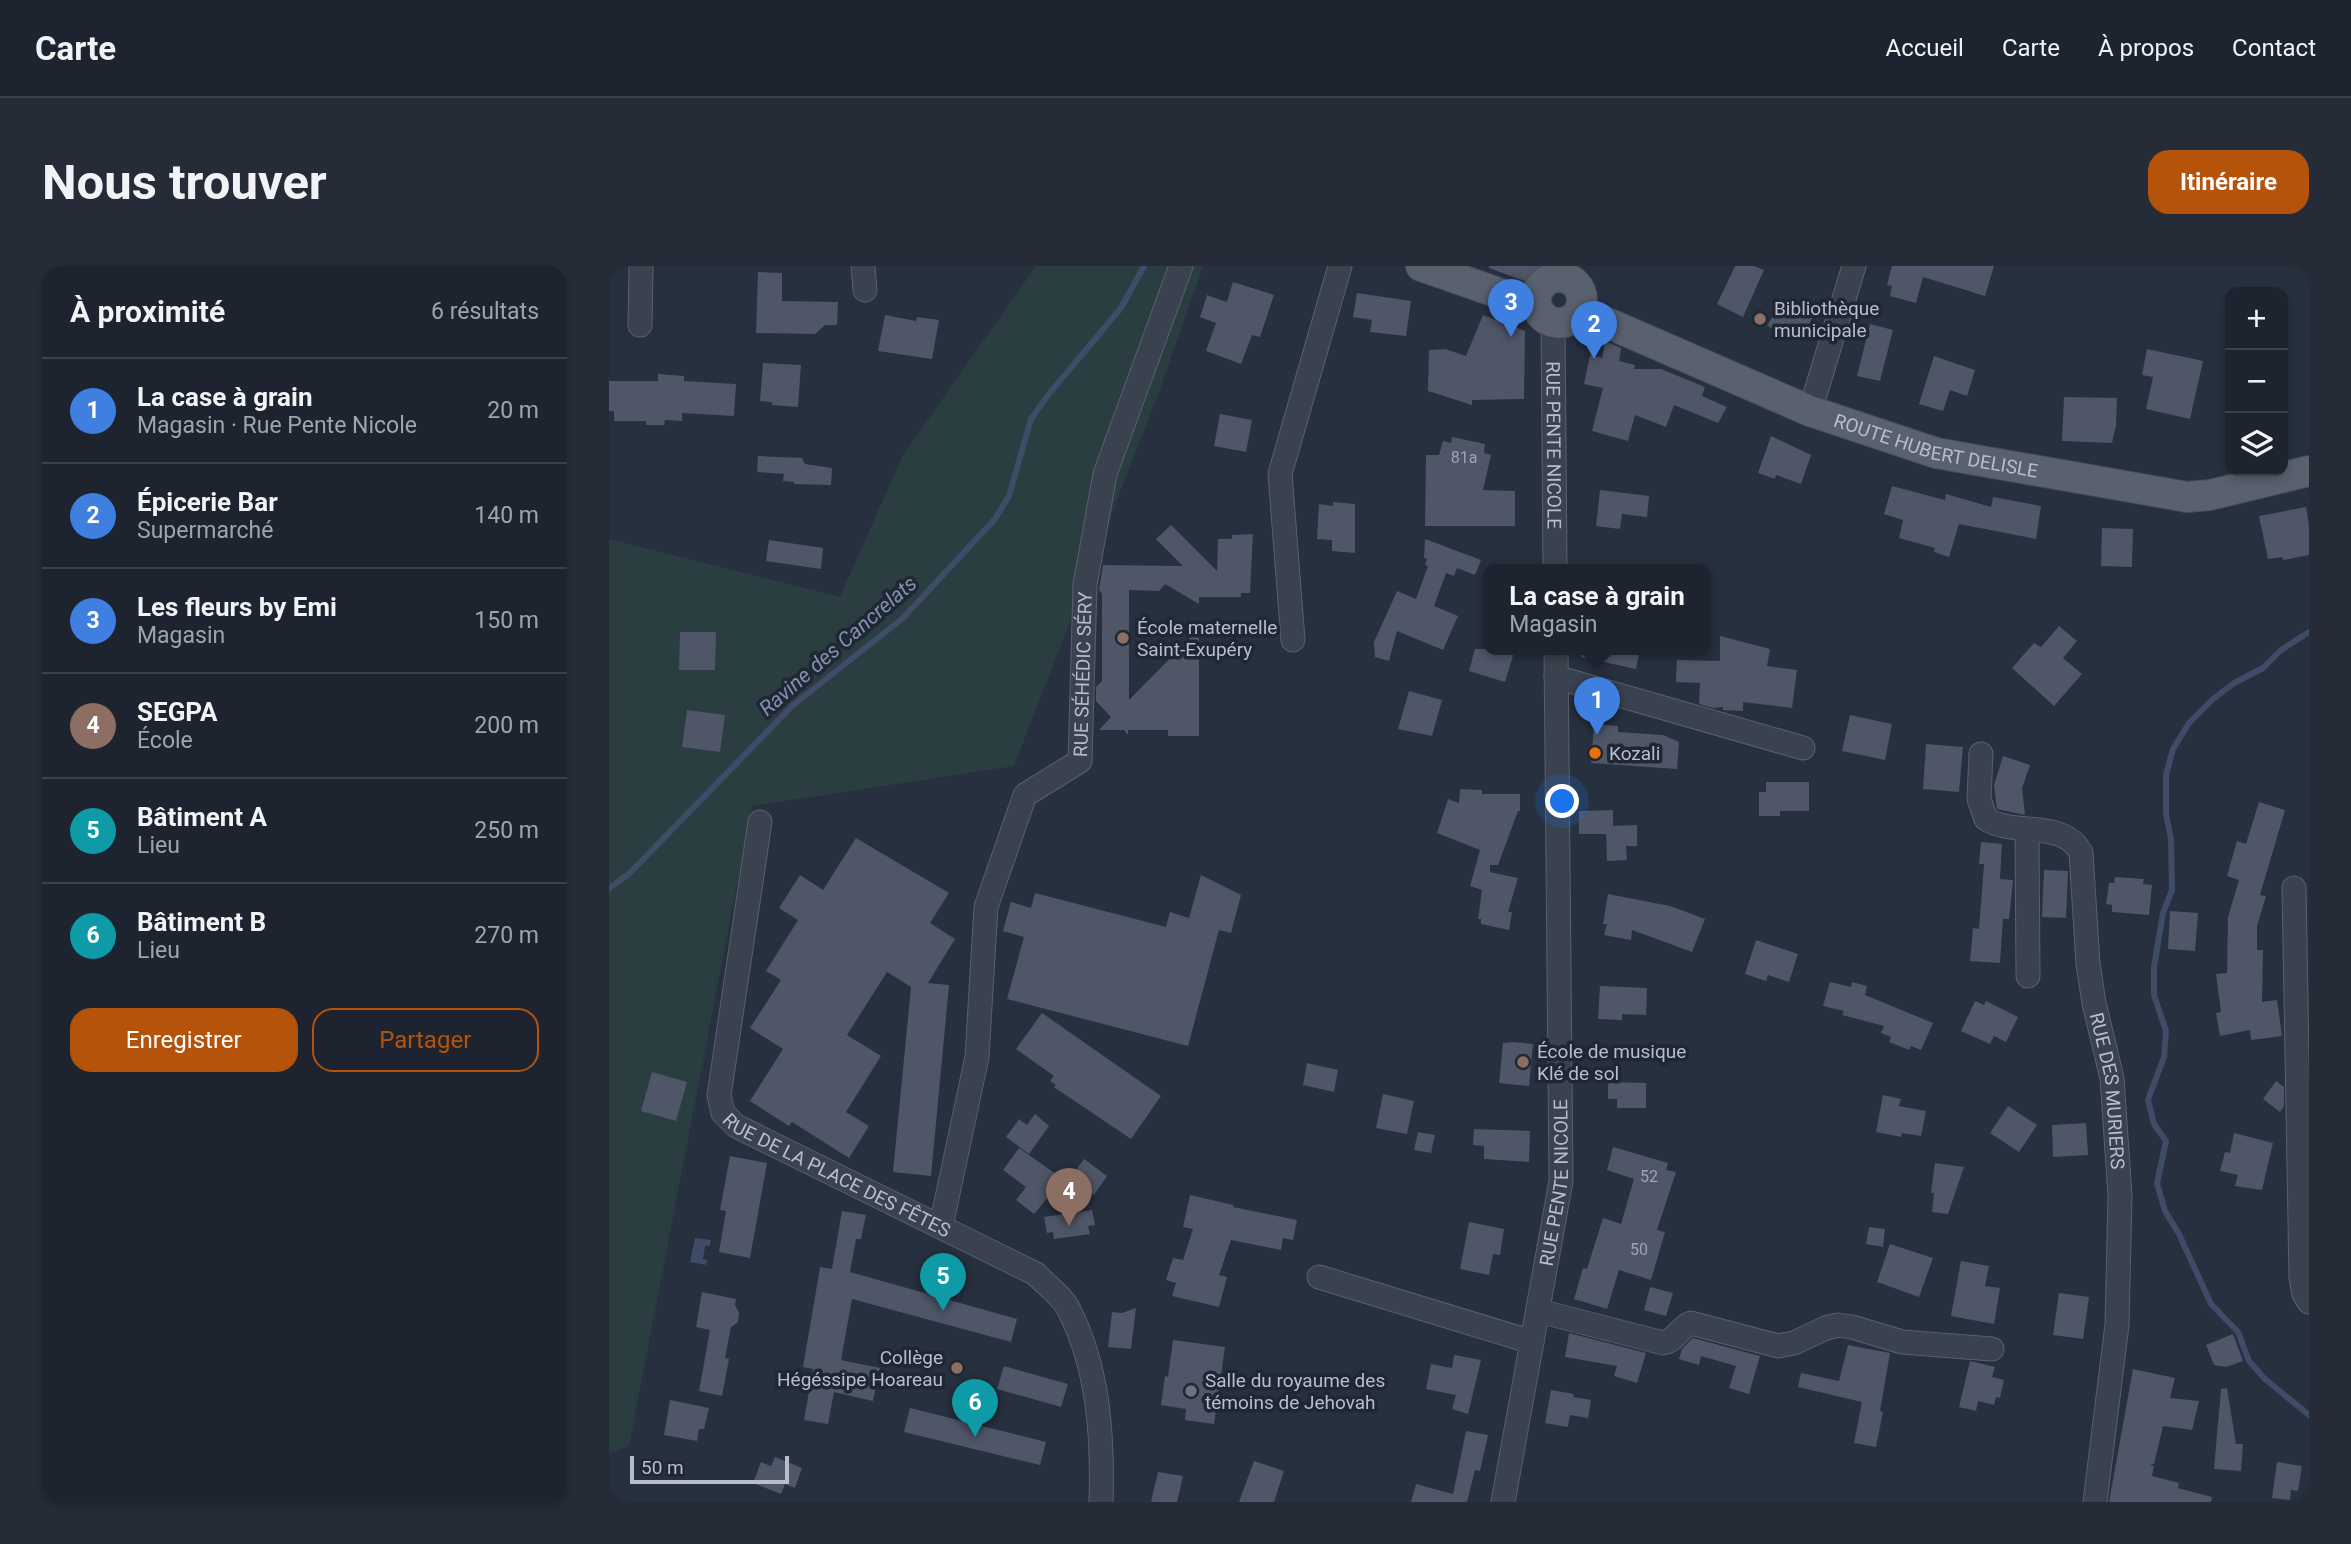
<!DOCTYPE html>
<html lang="fr">
<head>
<meta charset="utf-8">
<style>
	:root { --surface:#1d242f; --page:#252c37; --text:#f1f3f6; --muted:#a0a4aa; --line:#3b414b; --accent:#b45309 }
	body { margin:0; font-family:Roboto,sans-serif; background:var(--page); color:var(--text) }
	.controls { position:absolute; right:21px; top:21px; display:grid; overflow:hidden; border-radius:14px; box-shadow:0 4px 10px #0003 }
	.controls button { width:63px; height:63px; display:grid; place-items:center; padding:0; border:0; border-bottom:2px solid var(--line); background:var(--surface); color:var(--text); font:35px sans-serif }
	.scale { position:absolute; left:21px; bottom:18px; width:159px; box-sizing:border-box; padding-left:7px; border:4px solid #b8bdca; border-top:0; font-size:19px; line-height:24px; white-space:nowrap; color:#b8bdca; -webkit-text-stroke:5px #202734; paint-order:stroke }
	.you { position:absolute; left:954px; top:536px; width:24px; height:24px; margin:-18px; border:5px solid #fff; border-radius:50%; background:#1a73e8; box-shadow:0 0 0 10px #1a73e833 }
	.badge { display:grid; place-items:center; width:46px; height:46px; border-radius:50%; background:var(--accent); color:#fff; font-size:23px; font-weight:700 }
	.pin { position:absolute; translate:-50% -58px; filter:drop-shadow(0 2px 4px #0008) }
	.pin::after { content:''; position:absolute; top:37px; width:24px; height:21px; background:inherit; clip-path:polygon(0 0,100% 0,50% 100%) }
	.popup { position:absolute; left:874px; top:298px; width:228px; height:91px; box-sizing:border-box; display:grid; place-content:center; border-radius:14px; background:var(--surface); filter:drop-shadow(0 2px 5px #0005); font-size:23px; white-space:nowrap; color:var(--muted) }
	.popup b { font-size:26px; color:var(--text) }
	.popup::after { content:''; position:absolute; left:50%; top:100%; margin-left:-14px; border:14px solid transparent; border-top-color:var(--surface) }
	.list { margin:0; padding:0; list-style:none }
	h2 { display:flex; justify-content:space-between; align-items:center; height:91px; margin:0; padding:0 28px; font-size:30px }
	h2 small { font-size:23px; font-weight:400; color:var(--muted) }
	.list li { display:grid; grid-template-columns:46px 1fr auto; gap:21px; align-items:center; box-sizing:border-box; height:105px; padding:0 28px; border-top:2px solid var(--line) }
	.list b { display:block; font-size:26px; white-space:nowrap }
	.list p { margin:0; font-size:23px; white-space:nowrap; color:var(--muted) }
	.list em { font-size:23px; font-style:normal; color:var(--muted) }
	.actions { display:flex; gap:14px; padding:21px 28px }
	.actions a { flex:1; padding:16px 0; border:2px solid var(--accent); border-radius:21px; text-align:center; font-size:24px; color:var(--accent) }
	.actions .main { background:var(--accent); color:#fff }
	.icon { flex:none; width:38px; height:38px; fill:none; stroke:currentColor; stroke-width:2; stroke-linecap:round; stroke-linejoin:round }
	.map { position:relative; flex:none; width:1700px; height:1236px; overflow:hidden; border-radius:21px }
	header { display:flex; align-items:center; gap:42px; box-sizing:border-box; height:98px; padding:0 35px; background:var(--surface); border-bottom:2px solid var(--line) }
	header strong { font-size:33px }
	nav { display:flex; gap:38px; margin-inline-start:auto; font-size:24px }
	.intro { display:flex; align-items:center; justify-content:space-between; box-sizing:border-box; height:168px; padding:0 42px }
	h1 { margin:0; font-size:49px }
	.button { padding:18px 32px; border-radius:21px; background:var(--accent); color:#fff; font-size:24px; font-weight:700 }
	main { display:flex; gap:42px; padding:0 42px }
	aside { flex:1; background:var(--surface); border-radius:21px; box-shadow:0 4px 10px #0003 }
	.map>svg:first-child { display:block }
	.green { fill:#2a3e41 }
	.water { fill:#3e4c67 }
	.lines { fill:none; stroke-linecap:round; stroke-linejoin:round }
	.stream { stroke:#3e4c67; stroke-width:6 }
	.building { fill:#4e5668 }
	.minor-casing { stroke:#59606d; stroke-width:25 }
	.major-casing { stroke:#454b58; stroke-width:32 }
	.minor { stroke:#3b424f; stroke-width:23 }
	.major { stroke:#59616f; stroke-width:30 }
	.education-dot { fill:#8d6e63; stroke:#202734; stroke-width:2.5 }
	.food-dot { fill:#e8710a; stroke:#202734; stroke-width:2.5 }
	.worship-dot { fill:#6b7280; stroke:#202734; stroke-width:2.5 }
	.labels { text-anchor:middle; stroke-width:7; stroke-linejoin:round; paint-order:stroke }
	.number-label { font-size:16px; fill:#9ea3b2 }
	.poi-label { font-size:19px; fill:#b8bdca; stroke:#202734; text-anchor:start }
	.street-label { font-size:19px; fill:#b8bdca; stroke:#202734 }
	.water-label { font-size:21px; font-style:italic; fill:#8191af; stroke:#202734 }
</style>
</head>
<body>
<header>
<strong>Carte</strong>
<nav><a>Accueil</a><a>Carte</a><a>À propos</a><a>Contact</a></nav>
</header>
<div class="intro"><h1>Nous trouver</h1><a class="button">Itinéraire</a></div>
<main>
<aside>
<h2>À proximité<small>6 résultats</small></h2>
<ul class="list">
<li><span class="badge" style="background:#3f7fe0">1</span><div><b>La case à grain</b><p>Magasin · Rue Pente Nicole</p></div><em>20 m</em></li>
<li><span class="badge" style="background:#3f7fe0">2</span><div><b>Épicerie Bar</b><p>Supermarché</p></div><em>140 m</em></li>
<li><span class="badge" style="background:#3f7fe0">3</span><div><b>Les fleurs by Emi</b><p>Magasin</p></div><em>150 m</em></li>
<li><span class="badge" style="background:#8d6e63">4</span><div><b>SEGPA</b><p>École</p></div><em>200 m</em></li>
<li><span class="badge" style="background:#0f9aa8">5</span><div><b>Bâtiment A</b><p>Lieu</p></div><em>250 m</em></li>
<li><span class="badge" style="background:#0f9aa8">6</span><div><b>Bâtiment B</b><p>Lieu</p></div><em>270 m</em></li>
</ul>
<div class="actions"><a class="main">Enregistrer</a><a>Partager</a></div>
</aside>
<div class="map">
<svg width="1700" height="1236" viewBox="0 0 1700 1236">
	<rect width="100%" height="100%" fill="#27303f"/>
	<polygon class="green" points="427,0 594,0 551,123 405,500 143,540 20,1180 0,1188 0,273 231,331 294,189"/>
	<polygon class="water" points="86,972 102,974 101,980 96,980 94,993 98,994 97,999 81,996"/>
	<g class="lines">
		<g class="stream">
			<polyline points="1700,366 1672,384 1654,402 1625,417 1603,434 1580,457 1564,483 1557,509 1557,548 1562,573 1563,624 1554,647 1545,701 1545,729 1557,765 1555,791 1539,834 1545,858 1557,875 1548,917 1556,945 1570,968 1602,1038 1629,1066 1640,1095 1656,1113 1700,1149"/>
			<polyline points="0,622 20,608 183,440 294,352 386,253 400,230 422,153 439,129 512,42 535,0"/>
		</g>
	</g>
	<g class="building">
		<polygon points="880,0 936,0 929,20 880,2"/>
		<polygon points="1126,0 1145,0 1155,4 1134,51 1108,38"/>
		<polygon points="1283,0 1385,0 1376,30 1314,11 1307,37 1281,30 1283,20 1278,19"/>
		<polygon points="149,6 173,7 173,35 229,36 228,59 216,59 206,68 147,67"/>
		<polygon points="624,16 665,29 651,71 643,69 632,98 597,85 607,57 591,51 598,29 618,36"/>
		<polygon points="748,27 802,35 797,70 761,66 763,54 744,51"/>
		<polygon points="1172,36 1206,45 1195,69 1194,68 1190,75 1158,60"/>
		<polygon points="276,49 307,55 308,51 330,54 323,93 269,85"/>
		<polygon points="874,49 916,65 915,133 863,134 863,139 819,125 820,84 836,83 857,90"/>
		<polygon points="1261,58 1284,64 1271,115 1248,110"/>
		<polygon points="996,75 1012,82 1010,95 1026,99 1025,103 1052,103 1096,121 1093,130 1118,141 1109,157 1065,139 1057,161 1026,149 1019,175 983,165 994,122 975,118 981,89 993,92"/>
		<polygon points="1538,83 1594,95 1581,153 1537,143 1544,111 1533,109"/>
		<polygon points="1325,90 1366,104 1358,130 1341,124 1334,145 1310,138"/>
		<polygon points="154,97 192,99 189,141 163,139 163,136 151,135"/>
		<polygon points="49,108 75,110 75,115 127,118 125,150 73,147 73,155 56,154 55,159 37,159 37,155 5,155 5,145 0,145 0,115 49,115"/>
		<polygon points="1455,131 1508,132 1507,159 1503,177 1453,175"/>
		<polygon points="611,148 643,154 637,186 605,180"/>
		<polygon points="1162,170 1202,189 1192,218 1167,209 1166,213 1149,207"/>
		<polygon points="843,171 876,178 875,187 882,189 874,224 906,225 906,260 816,260 817,189 830,189 834,175 842,177"/>
		<polygon points="149,190 193,192 196,198 223,202 222,219 185,218 185,216 174,215 175,208 148,206"/>
		<polygon points="1283,220 1336,234 1337,228 1382,241 1384,231 1432,240 1427,273 1350,258 1340,291 1325,286 1326,282 1290,272 1294,254 1275,248"/>
		<polygon points="991,224 1040,230 1038,251 1013,248 1011,263 987,260"/>
		<polygon points="724,236 746,238 746,287 723,285 723,274 708,273 710,238 724,240"/>
		<polygon points="1697,241 1700,259 1700,289 1674,294 1673,291 1659,293 1650,250"/>
		<polygon points="562,259 608,305 609,273 623,273 623,269 644,268 641,327 632,327 632,331 590,331 590,338 556,318 550,325 520,324 520,434 590,363 590,470 559,470 559,464 519,464 519,469 515,464 490,464 502,451 487,435 487,421 493,415 493,328 490,324 494,299 574,300 547,273"/>
		<polygon points="1493,262 1524,263 1523,301 1492,300"/>
		<polygon points="816,273 872,294 866,309 848,302 845,310 837,307 825,340 849,350 834,384 788,365 780,395 766,391 765,376 788,325 807,333 819,300 816,299 818,293 815,292"/>
		<polygon points="160,274 214,282 212,303 157,295"/>
		<polygon points="1450,360 1468,375 1454,392 1473,408 1445,440 1403,402 1425,377 1432,381"/>
		<polygon points="71,366 107,366 106,404 70,404"/>
		<polygon points="1111,370 1161,383 1158,400 1188,404 1183,442 1134,436 1134,445 1114,444 1114,441 1104,442 1090,438 1091,417 1067,416 1068,394 1111,395"/>
		<polygon points="866,383 906,383 896,416 860,405"/>
		<polygon points="972,383 1031,383 1027,403 972,391"/>
		<polygon points="800,425 833,434 823,470 789,463"/>
		<polygon points="78,444 116,449 111,486 73,481"/>
		<polygon points="1241,449 1283,458 1276,494 1233,485"/>
		<polygon points="985,458 1009,460 1009,466 1054,469 1070,476 1068,503 982,497"/>
		<polygon points="1317,478 1354,481 1350,526 1314,523"/>
		<polygon points="1394,490 1421,499 1413,522 1416,549 1388,543 1385,519"/>
		<polygon points="1157,516 1200,516 1200,545 1171,545 1171,550 1150,550 1150,526 1157,526"/>
		<polygon points="851,523 873,524 873,528 911,528 911,545 909,545 889,599 881,599 881,606 909,612 899,646 903,646 900,664 872,658 872,653 869,653 873,624 861,620 871,584 828,567 839,533 850,537"/>
		<polygon points="1650,536 1676,544 1651,629 1657,630 1648,660 1648,684 1654,684 1653,736 1668,734 1673,770 1642,774 1641,764 1611,770 1607,747 1612,746 1607,708 1618,707 1619,651 1630,614 1618,610 1628,575 1637,578"/>
		<polygon points="1004,544 1004,560 1028,559 1028,580 1017,580 1018,594 998,595 997,568 970,568 970,545"/>
		<polygon points="247,572 340,627 321,657 346,673 319,717 340,719 322,910 284,906 302,721 278,706 238,769 272,790 237,846 260,860 240,892 183,856 180,860 141,835 174,783 141,762 172,714 157,705 189,654 170,642 191,609 214,624"/>
		<polygon points="1372,576 1393,578 1391,613 1404,614 1400,653 1394,653 1391,697 1361,695 1364,662 1370,663 1375,598 1370,598"/>
		<polygon points="1435,604 1459,605 1457,652 1433,651"/>
		<polygon points="592,609 632,629 622,667 610,664 579,780 398,733 415,671 394,665 402,636 422,642 426,627 557,661 561,646 580,652"/>
		<polygon points="1506,611 1535,613 1534,618 1543,619 1540,649 1503,646 1503,639 1497,638 1500,617 1505,617"/>
		<polygon points="999,628 1061,640 1096,653 1083,686 1023,664 1022,674 995,669 998,658 994,658"/>
		<polygon points="1561,645 1589,647 1586,685 1559,683"/>
		<polygon points="1147,674 1189,688 1180,716 1159,709 1157,715 1136,708"/>
		<polygon points="1221,716 1242,721 1243,716 1258,720 1256,729 1324,757 1312,784 1302,780 1300,784 1280,776 1282,771 1272,767 1275,760 1233,749 1235,745 1214,740"/>
		<polygon points="991,720 1038,722 1037,749 1013,748 1013,754 989,753"/>
		<polygon points="1366,735 1375,739 1377,735 1409,751 1397,776 1385,770 1381,778 1352,765"/>
		<polygon points="433,747 552,830 522,873 445,821 447,819 441,815 445,810 407,783"/>
		<polygon points="905,776 924,778 920,820 890,817 894,777"/>
		<polygon points="698,797 729,804 725,826 694,819"/>
		<polygon points="43,806 78,816 67,855 32,845"/>
		<polygon points="1667,815 1675,821 1675,840 1671,846 1654,833"/>
		<polygon points="999,816 1037,817 1037,842 1008,842 1008,833 999,833"/>
		<polygon points="774,828 805,835 798,868 767,862"/>
		<polygon points="1274,829 1292,833 1290,840 1317,845 1312,870 1293,867 1292,871 1267,866"/>
		<polygon points="1399,840 1428,859 1410,886 1381,867"/>
		<polygon points="426,848 440,860 420,888 397,871 410,853 418,859"/>
		<polygon points="1477,857 1479,889 1444,891 1443,859"/>
		<polygon points="865,863 921,865 920,896 875,893 875,880 864,879"/>
		<polygon points="809,866 826,869 822,887 805,884"/>
		<polygon points="1625,867 1664,877 1653,924 1626,920 1629,909 1611,905 1616,886 1621,887"/>
		<polygon points="1004,881 1059,897 1057,904 1067,906 1048,964 1056,966 1042,1014 1010,1004 998,1043 965,1033 974,1002 978,1003 994,952 1012,958 1025,913 998,904"/>
		<polygon points="410,882 454,913 425,948 407,934 417,921 394,904"/>
		<polygon points="121,890 158,897 141,992 110,986 117,945 111,944"/>
		<polygon points="475,893 498,910 485,929 462,911"/>
		<polygon points="1326,897 1355,901 1339,948 1323,946 1325,927 1322,927"/>
		<polygon points="581,929 624,939 624,941 688,954 684,974 674,972 672,984 622,974 610,1009 618,1011 610,1041 563,1030 567,1017 557,1014 564,992 574,994 584,963 574,961"/>
		<polygon points="483,944 486,959 479,960 481,968 445,973 444,966 438,967 435,951"/>
		<polygon points="233,945 257,949 252,973 247,973 241,1006 408,1053 402,1076 243,1033 232,1094 271,1102 264,1135 225,1126 219,1158 195,1154 204,1103 194,1101 207,1025 211,1001 223,1003"/>
		<polygon points="860,956 895,963 891,989 884,988 880,1009 851,1003"/>
		<polygon points="1260,961 1276,963 1274,981 1257,978"/>
		<polygon points="1281,978 1324,992 1310,1031 1268,1016"/>
		<polygon points="1352,995 1380,1000 1376,1020 1391,1022 1385,1058 1342,1050"/>
		<polygon points="1041,1021 1064,1027 1057,1050 1035,1044"/>
		<polygon points="93,1026 127,1033 126,1039 130,1047 129,1056 122,1061 116,1092 120,1093 113,1130 90,1125 101,1064 87,1061"/>
		<polygon points="1450,1027 1480,1031 1474,1073 1444,1069"/>
		<polygon points="527,1042 522,1083 499,1081 503,1046 513,1047"/>
		<polygon points="960,1067 1037,1087 1028,1117 1005,1110 1008,1100 956,1091"/>
		<polygon points="1624,1068 1634,1095 1617,1101 1605,1099 1597,1079"/>
		<polygon points="1084,1072 1151,1090 1140,1128 1120,1122 1127,1100 1092,1090 1090,1099 1070,1093 1073,1083"/>
		<polygon points="564,1074 616,1081 605,1158 576,1154 577,1143 552,1139 556,1110 559,1111"/>
		<polygon points="1239,1079 1281,1087 1271,1145 1274,1146 1267,1181 1245,1177 1253,1136 1189,1121 1192,1107 1230,1115"/>
		<polygon points="845,1089 872,1094 859,1148 843,1143 847,1129 817,1123 822,1098 843,1102"/>
		<polygon points="1361,1095 1386,1101 1383,1111 1395,1114 1391,1132 1387,1131 1385,1139 1369,1135 1367,1145 1350,1141"/>
		<polygon points="395,1100 459,1118 452,1141 388,1123"/>
		<polygon points="1524,1103 1566,1112 1561,1132 1590,1135 1583,1164 1554,1160 1545,1198 1541,1198 1545,1200 1543,1210 1570,1217 1569,1222 1603,1231 1602,1236 1500,1236"/>
		<polygon points="1618,1122 1627,1178 1634,1178 1632,1205 1605,1203 1612,1123"/>
		<polygon points="942,1124 965,1128 964,1131 982,1134 979,1152 961,1149 959,1161 936,1157"/>
		<polygon points="61,1134 100,1142 95,1163 90,1163 88,1175 55,1169"/>
		<polygon points="301,1142 437,1176 431,1199 295,1166"/>
		<polygon points="857,1165 879,1169 871,1205 866,1204 858,1236 802,1236 807,1218 844,1228"/>
		<polygon points="166,1191 193,1202 186,1222 176,1218 172,1228 144,1217 152,1196 162,1200"/>
		<polygon points="645,1195 675,1205 665,1236 630,1236"/>
		<polygon points="1668,1196 1693,1200 1689,1225 1682,1224 1681,1234 1663,1232"/>
		<polygon points="549,1206 574,1210 568,1236 542,1236"/>
	</g>
	<g class="lines">
		<g class="minor-casing">
			<g id="minor">
				<polyline points="254,0 256,24"/>
				<polyline points="958,0 958,12"/>
				<path id="s1" d="M 944,57 L 946,303"/>
				<polyline points="31,59 32,0"/>
				<polyline points="1201,145 1245,0"/>
				<polyline points="684,374 671,208 731,0"/>
				<polyline points="947,411 1194,482"/>
				<path id="s2" d="M 1372,488 L 1370,533 L 1377,553 C 1406,571 1455,553 1472,587 L 1479,698 L 1485,737 L 1503,812 L 1511,930 L 1508,1059 L 1486,1236"/>
				<path id="s3" d="M 151,556 L 110,829 L 114,847 L 127,860 L 427,1008 C 437,1019 454,1031 460,1044 C 490,1103 494,1172 492,1236"/>
				<polyline points="1418,564 1419,710"/>
				<polyline points="1685,622 1692,1012 1695,1028 1700,1036"/>
				<path id="s4" d="M 332,960 L 368,791 L 377,641 L 416,529 L 471,495 L 476,319 L 496,208 L 572,0"/>
				<polyline points="710,1011 923,1076"/>
				<path d="M 930,1045 L 1054,1077 C 1067,1075 1070,1062 1082,1057 L 1169,1080 L 1185,1077 L 1217,1062 L 1229,1059 L 1243,1061 L 1293,1076 L 1383,1083"/>
				<path id="s5" d="M 894,1236 L 952,915 L 947,383"/>
			</g>
		</g>
		<g class="major-casing">
			<g id="major">
				<polyline points="812,0 927,40"/>
				<circle cx="950" cy="34" r="23"/>
				<path id="s6" d="M 971,45 L 1201,145 L 1327,187 L 1578,231 L 1601,229 L 1700,205"/>
			</g>
		</g>
		<use href="#minor" class="minor"/>
		<use href="#major" class="major"/>
	</g>
	<g class="education-dot">
		<circle cx="1151" cy="53" r="7"/>
		<circle cx="514" cy="372" r="7"/>
		<circle cx="914" cy="796" r="7"/>
		<circle cx="348" cy="1102" r="7"/>
	</g>
	<circle class="food-dot" cx="986" cy="487" r="7"/>
	<circle class="worship-dot" cx="582" cy="1125" r="7"/>
	<g class="labels">
		<g class="number-label">
			<text x="855" y="197">81a</text>
			<text x="1040" y="916">52</text>
			<text x="1030" y="989">50</text>
		</g>
		<g class="poi-label">
			<text x="1165" y="49">Bibliothèque<tspan x="1165" dy="22">municipale</tspan></text>
			<text x="528" y="368">École maternelle<tspan x="528" dy="22">Saint-Exupéry</tspan></text>
			<text x="1000" y="494">Kozali</text>
			<text x="928" y="792">École de musique<tspan x="928" dy="22">Klé de sol</tspan></text>
			<text x="334" y="1098" text-anchor="end">Collège<tspan x="334" dy="22">Hégéssipe Hoareau</tspan></text>
			<text x="596" y="1121">Salle du royaume des<tspan x="596" dy="22">témoins de Jehovah</tspan></text>
		</g>
		<g class="street-label">
			<text dy="7" stroke="none"><textPath href="#s6" startOffset="382">ROUTE HUBERT DELISLE</textPath></text>
			<text dy="7" stroke="none"><textPath href="#s1" startOffset="122">RUE PENTE NICOLE</textPath></text>
			<text dy="7" stroke="none"><textPath href="#s4" startOffset="593">RUE SÉHÉDIC SÉRY</textPath></text>
			<text dy="7" stroke="none"><textPath href="#s2" startOffset="411">RUE DES MURIERS</textPath></text>
			<text dy="7" stroke="none"><textPath href="#s3" startOffset="425">RUE DE LA PLACE DES FÊTES</textPath></text>
			<text dy="7" stroke="none"><textPath href="#s5" startOffset="324">RUE PENTE NICOLE</textPath></text>
		</g>
		<g class="water-label">
			<text transform="translate(229 380) rotate(-41)" y="7">Ravine des Cancrelats</text>
		</g>
	</g>
</svg>
<div class="controls">
<button>+</button>
<button>−</button>
<button><svg class="icon" aria-label="layers" viewBox="0 0 24 24"><path d="M12 4l9 5-9 5-9-5zM3 14l9 5 9-5"/></svg></button>
</div>
<div class="scale">50 m</div>
<div class="you"></div>
<div class="pin badge" style="left:988px;top:469px;background:#3f7fe0">1</div>
<div class="popup"><b>La case à grain</b>Magasin</div>
<div class="pin badge" style="left:985px;top:93px;background:#3f7fe0">2</div>
<div class="pin badge" style="left:902px;top:71px;background:#3f7fe0">3</div>
<div class="pin badge" style="left:460px;top:960px;background:#8d6e63">4</div>
<div class="pin badge" style="left:334px;top:1045px;background:#0f9aa8">5</div>
<div class="pin badge" style="left:366px;top:1171px;background:#0f9aa8">6</div>
</div>
</main>
</body>
</html>
